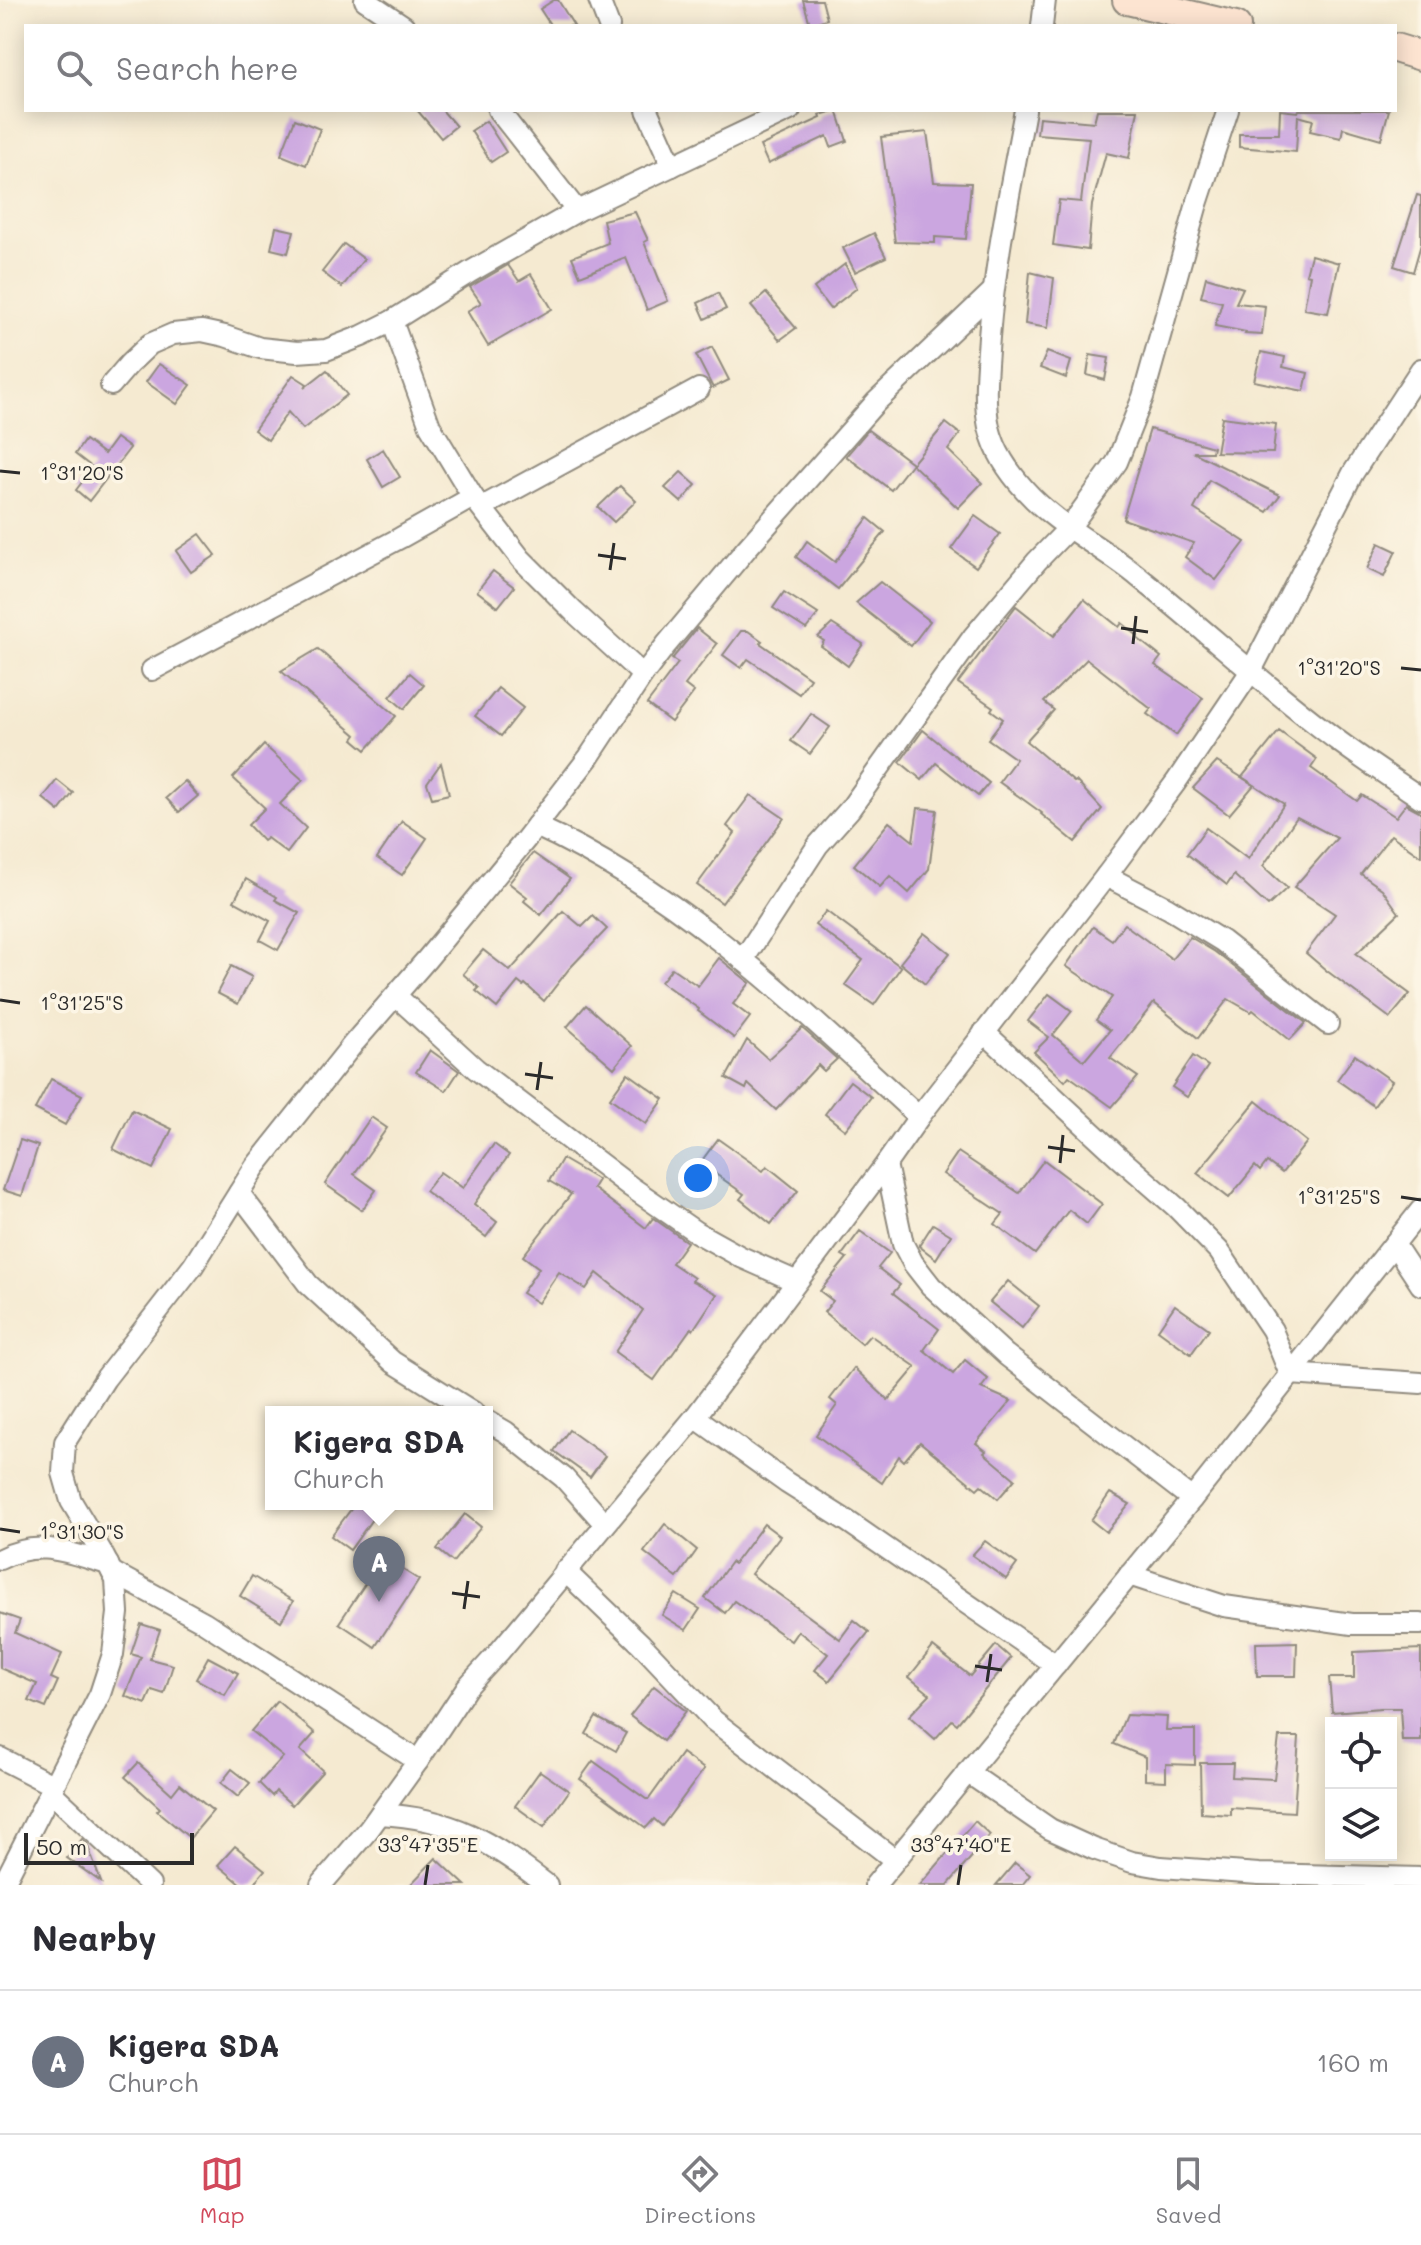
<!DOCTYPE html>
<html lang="en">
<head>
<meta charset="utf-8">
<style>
	:root { --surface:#fff; --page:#f7f7f7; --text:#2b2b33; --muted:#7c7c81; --line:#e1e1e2; --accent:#d1495b }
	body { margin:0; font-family:Mali,sans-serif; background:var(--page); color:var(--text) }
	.controls { position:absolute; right:24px; bottom:24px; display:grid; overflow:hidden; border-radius:0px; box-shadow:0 4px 20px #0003 }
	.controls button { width:72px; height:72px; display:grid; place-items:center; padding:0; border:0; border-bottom:2px solid var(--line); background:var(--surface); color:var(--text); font:40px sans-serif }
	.scale { position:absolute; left:24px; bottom:20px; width:170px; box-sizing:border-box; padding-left:8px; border:4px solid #2b2b2b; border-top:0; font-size:22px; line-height:28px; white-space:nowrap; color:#2b2b2b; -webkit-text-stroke:6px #fcf5e5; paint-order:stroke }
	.you { position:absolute; left:698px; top:1178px; width:28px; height:28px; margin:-20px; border:6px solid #fff; border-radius:50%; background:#1a73e8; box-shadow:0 0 0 12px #1a73e833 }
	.badge { display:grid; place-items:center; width:52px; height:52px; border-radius:50%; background:var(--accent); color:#fff; font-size:26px; font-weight:700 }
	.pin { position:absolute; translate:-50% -66px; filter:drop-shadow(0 2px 4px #0008) }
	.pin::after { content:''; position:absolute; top:42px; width:28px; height:24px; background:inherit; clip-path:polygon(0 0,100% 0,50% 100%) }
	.popup { position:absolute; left:265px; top:1406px; width:228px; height:104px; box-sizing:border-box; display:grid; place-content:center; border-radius:0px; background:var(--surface); filter:drop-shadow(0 2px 6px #0005); font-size:26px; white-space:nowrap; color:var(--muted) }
	.popup b { font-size:30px; color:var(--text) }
	.popup::after { content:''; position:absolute; left:50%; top:100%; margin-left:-16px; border:16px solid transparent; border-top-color:var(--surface) }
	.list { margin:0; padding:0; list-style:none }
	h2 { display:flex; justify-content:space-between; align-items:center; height:104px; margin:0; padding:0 32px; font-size:34px }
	h2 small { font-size:26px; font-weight:400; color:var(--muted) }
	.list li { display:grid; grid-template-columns:52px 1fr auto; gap:24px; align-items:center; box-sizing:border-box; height:144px; padding:0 32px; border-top:2px solid var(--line) }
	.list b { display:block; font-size:30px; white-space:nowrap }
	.list p { margin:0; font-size:26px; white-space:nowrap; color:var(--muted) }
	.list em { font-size:26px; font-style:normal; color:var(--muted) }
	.icon { flex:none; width:44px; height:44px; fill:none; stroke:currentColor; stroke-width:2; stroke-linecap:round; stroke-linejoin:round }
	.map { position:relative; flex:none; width:1421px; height:1885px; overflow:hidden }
	.search { position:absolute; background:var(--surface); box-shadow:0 4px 20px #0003; left:24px; right:24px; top:24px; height:88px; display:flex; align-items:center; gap:20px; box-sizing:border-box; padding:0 28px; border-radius:0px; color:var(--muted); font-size:30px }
	.sheet { height:248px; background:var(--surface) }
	nav { display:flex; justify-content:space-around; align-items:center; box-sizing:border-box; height:112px; border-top:2px solid var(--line); background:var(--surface); font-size:22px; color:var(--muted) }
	nav a { display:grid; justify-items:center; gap:4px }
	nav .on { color:var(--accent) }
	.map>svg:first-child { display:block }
	.building { fill:#cba6e0 }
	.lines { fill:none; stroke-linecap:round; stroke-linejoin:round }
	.street-casing { stroke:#908a7e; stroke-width:24 }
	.secondary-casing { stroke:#908a7e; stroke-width:32 }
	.street { stroke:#fff; stroke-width:20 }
	.secondary { stroke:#fde4d1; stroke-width:28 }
	.ticks { fill:none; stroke:#2b2b2b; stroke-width:3 }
	.ticks-label { font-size:20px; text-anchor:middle; fill:#2b2b2b; stroke:#fcf5e5; stroke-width:7; stroke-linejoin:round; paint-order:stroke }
</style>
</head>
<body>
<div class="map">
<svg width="1421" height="1885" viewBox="0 0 1421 1885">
	<rect width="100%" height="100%" fill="#fcf5e5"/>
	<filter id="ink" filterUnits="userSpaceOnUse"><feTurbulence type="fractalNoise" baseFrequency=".0125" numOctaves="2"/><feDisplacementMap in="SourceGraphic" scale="16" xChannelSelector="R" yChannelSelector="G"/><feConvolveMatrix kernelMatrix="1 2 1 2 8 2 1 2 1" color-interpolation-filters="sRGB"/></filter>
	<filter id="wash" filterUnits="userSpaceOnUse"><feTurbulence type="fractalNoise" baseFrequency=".006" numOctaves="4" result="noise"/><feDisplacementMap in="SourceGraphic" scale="32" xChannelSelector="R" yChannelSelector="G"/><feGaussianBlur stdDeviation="1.8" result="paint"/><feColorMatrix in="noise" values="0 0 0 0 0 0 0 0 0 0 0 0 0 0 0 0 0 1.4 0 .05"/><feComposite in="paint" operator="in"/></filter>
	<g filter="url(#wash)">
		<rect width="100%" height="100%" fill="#f5ead1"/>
		<g id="blocks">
			<g class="building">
				<polygon points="554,0 558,0 574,26 551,26 540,9"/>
				<polygon points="803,0 822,0 827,19 810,24"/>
				<polygon points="417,110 442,110 456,126 441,138"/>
				<polygon points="837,110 847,141 831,147 827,136 768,164 760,146 821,118 820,115"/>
				<polygon points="1097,110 1138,110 1129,158 1106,153 1092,205 1088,250 1053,245 1059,200 1081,202 1089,138 1037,134 1039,117 1094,122"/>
				<polygon points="1280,110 1298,112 1299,110 1389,110 1381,139 1343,128 1341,138 1310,131 1313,120 1298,116 1296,152 1239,147 1239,134 1279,134"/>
				<polygon points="295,119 320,129 306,165 281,155"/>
				<polygon points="486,121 506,152 491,162 471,131"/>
				<polygon points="927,132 934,182 971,183 966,239 935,237 935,243 895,242 881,137"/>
				<polygon points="1417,195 1421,196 1421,244 1413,272 1394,266"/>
				<polygon points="635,212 648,240 644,242 668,301 647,310 626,258 580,276 572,257 608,243 603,220"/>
				<polygon points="276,227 294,231 288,253 271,249"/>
				<polygon points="874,233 886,257 855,272 843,248"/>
				<polygon points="344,244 364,259 342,287 322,272"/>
				<polygon points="1311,255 1339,263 1328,313 1304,309 1310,275 1306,274"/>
				<polygon points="845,264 857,288 830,309 814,288"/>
				<polygon points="508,265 519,281 531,274 552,309 488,346 467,311 481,303 470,287"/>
				<polygon points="1030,272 1054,278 1048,328 1025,324"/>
				<polygon points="1206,277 1243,288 1236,303 1265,306 1262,335 1245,334 1246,332 1215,326 1222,302 1201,297"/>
				<polygon points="718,293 726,309 705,319 698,303"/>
				<polygon points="766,293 796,328 780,340 751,306"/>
				<polygon points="712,347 729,380 713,388 696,355"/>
				<polygon points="1047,352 1071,361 1066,378 1040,368"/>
				<polygon points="1261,352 1285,357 1283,367 1308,373 1304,391 1254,381"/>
				<polygon points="1090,355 1109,358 1105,380 1087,375"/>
				<polygon points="159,364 191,385 177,404 146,382"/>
				<polygon points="327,370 347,395 303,429 288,412 268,440 254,430 293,375 307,384 304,388"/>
				<polygon points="1222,417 1276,424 1273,453 1216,452"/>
				<polygon points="946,423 960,434 948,450 982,483 958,508 912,464"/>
				<polygon points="1150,429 1213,447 1212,452 1193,452 1280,495 1267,512 1209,480 1194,509 1245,542 1216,580 1185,557 1194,543 1123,519"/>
				<polygon points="868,430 912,463 891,490 846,456"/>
				<polygon points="116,438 130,448 89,501 76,490 93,468 75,454 85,440 104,454"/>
				<polygon points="383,449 400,477 383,487 367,459"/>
				<polygon points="681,472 696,485 681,502 665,488"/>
				<polygon points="620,486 636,501 614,522 598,507"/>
				<polygon points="975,516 1000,534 976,567 951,549"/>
				<polygon points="868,518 885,532 838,589 796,557 807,541 835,562"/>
				<polygon points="200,534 216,555 191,572 176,551"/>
				<polygon points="1379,543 1396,551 1384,577 1367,569"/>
				<polygon points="493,571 514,587 498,607 477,591"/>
				<polygon points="880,582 930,621 911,646 856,603"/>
				<polygon points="784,592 818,614 806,629 773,608"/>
				<polygon points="1084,599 1119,627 1122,623 1138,636 1137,638 1161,657 1155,665 1203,698 1176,735 1147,714 1151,709 1087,659 1044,702 1054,710 1026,741 1074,782 1076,781 1102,809 1075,842 1041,814 1042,813 999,782 1016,759 988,739 1003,719 991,710 993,707 958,683 1016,606 1054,636"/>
				<polygon points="832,624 863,644 848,666 821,646 824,641 818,637"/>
				<polygon points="697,628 717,644 685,685 694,692 671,722 647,704 678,663 672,659"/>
				<polygon points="741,631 748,631 762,641 760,643 810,678 799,694 748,659 741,668 723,655"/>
				<polygon points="318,649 396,716 366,750 353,739 356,735 281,671"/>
				<polygon points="410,673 424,685 404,709 390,697"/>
				<polygon points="498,688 523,708 501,736 475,716"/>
				<polygon points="811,714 830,727 810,754 791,741"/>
				<polygon points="923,730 989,783 978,796 936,763 922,780 900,762"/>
				<polygon points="1279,731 1317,759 1311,768 1357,801 1362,795 1396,817 1406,804 1421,812 1421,856 1391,835 1361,874 1382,889 1399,913 1356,954 1410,994 1390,1018 1327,971 1306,953 1335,914 1294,887 1337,838 1297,817 1263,866 1287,888 1268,906 1234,875 1227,885 1187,854 1206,828 1248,859 1284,804 1242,777"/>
				<polygon points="264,745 303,780 280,804 306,828 287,853 267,838 263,841 248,825 265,808 233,778"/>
				<polygon points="1217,762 1254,785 1229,815 1193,788"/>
				<polygon points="441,763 449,794 432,798 427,783"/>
				<polygon points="57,780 73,793 59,811 43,798"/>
				<polygon points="185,781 198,796 179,812 166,798"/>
				<polygon points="750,795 784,818 722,903 697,885 735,833 727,826"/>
				<polygon points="918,808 937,810 929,869 909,893 890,876 880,887 854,865 889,822 913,841"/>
				<polygon points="402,821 427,838 402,875 377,858"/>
				<polygon points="533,853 570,879 541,915 524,901 527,897 509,883"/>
				<polygon points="246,879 277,897 275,900 299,913 278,950 260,940 270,921 234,901"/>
				<polygon points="563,911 582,927 593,916 607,929 569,969 544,1001 525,984 523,986 518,982 497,1008 476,991 479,988 463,974 483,950 510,971"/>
				<polygon points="826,911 901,967 874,1005 845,985 863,960 815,925"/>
				<polygon points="1124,924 1172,959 1190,937 1215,952 1306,1023 1290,1040 1253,1010 1251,1012 1228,999 1198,1038 1154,1003 1110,1058 1138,1077 1112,1107 1069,1076 1065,1081 1034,1052 1049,1037 1028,1021 1049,994 1072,1011 1053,1035 1084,1061 1110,1030 1096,1020 1112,997 1066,966 1093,927 1112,940"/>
				<polygon points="924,933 950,953 925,984 900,963"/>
				<polygon points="719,958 750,983 733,1004 750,1017 734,1038 698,1011 699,1009 661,982 672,968 698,986"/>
				<polygon points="231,966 252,977 238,1004 217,993"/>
				<polygon points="586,1005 632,1046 614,1068 567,1027"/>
				<polygon points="802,1028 837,1059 824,1071 818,1065 776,1110 748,1084 746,1089 726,1078 747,1040 768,1059"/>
				<polygon points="430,1050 459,1071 446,1091 416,1072"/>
				<polygon points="1355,1055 1392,1081 1374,1106 1337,1080"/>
				<polygon points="1193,1056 1208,1066 1187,1097 1172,1087"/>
				<polygon points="628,1073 664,1099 646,1124 610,1098"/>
				<polygon points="51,1079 82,1095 65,1125 35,1109"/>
				<polygon points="850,1081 871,1097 845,1130 825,1114"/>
				<polygon points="1256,1101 1307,1142 1282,1173 1267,1162 1260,1171 1255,1166 1229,1198 1197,1173"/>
				<polygon points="132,1110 172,1129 153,1169 113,1149"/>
				<polygon points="371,1117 387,1128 354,1174 376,1190 362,1210 325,1184"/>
				<polygon points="718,1139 763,1171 767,1166 798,1191 771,1224 740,1199 744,1194 700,1163"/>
				<polygon points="20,1140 38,1146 22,1196 3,1190"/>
				<polygon points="494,1144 509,1155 474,1204 497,1222 486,1237 425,1191 440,1172 463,1188"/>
				<polygon points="958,1152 1019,1193 1044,1160 1102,1204 1087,1224 1069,1210 1035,1254 995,1224 1003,1214 943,1174"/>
				<polygon points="562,1159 598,1180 593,1188 646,1228 653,1218 687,1242 672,1263 694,1278 692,1281 717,1294 693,1330 691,1328 654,1380 615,1352 643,1310 597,1273 586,1289 559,1272 538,1303 522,1293 539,1268 523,1256 571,1194 549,1181"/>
				<polygon points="933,1224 951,1235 936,1259 919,1246"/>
				<polygon points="860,1231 890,1253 878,1268 900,1285 893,1293 939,1329 924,1350 953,1374 965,1360 988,1379 981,1388 1011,1401 976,1443 986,1451 984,1453 1015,1479 998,1499 981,1485 977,1489 920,1442 904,1461 899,1456 882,1483 816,1435 837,1405 830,1399 854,1368 888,1400 916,1367 870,1335 862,1344 824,1312 833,1301 820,1291 847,1258 842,1255"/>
				<polygon points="1008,1281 1039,1306 1022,1328 990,1302"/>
				<polygon points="1175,1305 1209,1329 1191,1354 1158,1330"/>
				<polygon points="569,1430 605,1456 590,1477 554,1451"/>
				<polygon points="1110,1493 1130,1504 1106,1532 1091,1520"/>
				<polygon points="355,1504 360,1504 375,1515 350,1550 331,1536"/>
				<polygon points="465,1514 481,1527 453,1562 437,1549"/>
				<polygon points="665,1524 697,1550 677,1578 644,1552"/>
				<polygon points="764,1524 780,1536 751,1574 840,1639 854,1620 869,1632 829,1681 815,1670 828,1654 798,1631 791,1641 734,1601 725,1613 705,1598 731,1562 734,1564"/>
				<polygon points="985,1541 1017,1564 1006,1579 972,1555"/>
				<polygon points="383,1557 419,1580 375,1647 339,1623"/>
				<polygon points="252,1576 293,1601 281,1621 240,1596"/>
				<polygon points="676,1594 700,1609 686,1630 662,1615"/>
				<polygon points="0,1613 20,1620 15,1633 62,1654 51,1678 58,1681 46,1708 29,1701 37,1684 0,1668"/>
				<polygon points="141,1624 160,1630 150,1659 173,1665 164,1694 152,1690 146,1704 125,1696 141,1657 131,1654"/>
				<polygon points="1297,1642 1296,1676 1257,1676 1256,1643"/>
				<polygon points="996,1645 1011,1658 957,1724 952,1720 935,1739 909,1716 930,1694 909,1677 933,1647 970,1676"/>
				<polygon points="1421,1649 1421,1741 1402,1741 1400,1708 1381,1708 1332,1712 1329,1678 1354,1678 1354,1652"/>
				<polygon points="208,1657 238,1673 225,1695 196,1679"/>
				<polygon points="654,1686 686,1711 663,1741 630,1716"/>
				<polygon points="277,1701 315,1733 300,1750 323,1771 292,1805 276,1791 272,1796 259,1783 283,1757 251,1731"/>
				<polygon points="1126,1715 1167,1717 1166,1730 1195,1730 1195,1765 1166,1764 1166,1781 1145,1780 1145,1757 1114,1744"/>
				<polygon points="596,1717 626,1733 616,1751 586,1734"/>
				<polygon points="1279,1737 1299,1737 1294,1812 1231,1808 1231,1815 1201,1813 1200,1763 1233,1763 1232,1777 1274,1779"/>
				<polygon points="682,1753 704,1769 662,1826 654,1819 646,1828 580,1779 593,1761 646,1799 649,1799"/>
				<polygon points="138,1763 172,1794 180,1784 213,1811 190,1838 157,1811 160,1808 125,1777"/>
				<polygon points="232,1769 250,1783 238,1797 221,1783"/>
				<polygon points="540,1771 569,1791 544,1827 515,1806"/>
				<polygon points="975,1821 990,1835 948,1885 920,1885"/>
				<polygon points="82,1839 87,1844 101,1882 67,1858"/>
				<polygon points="235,1846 265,1870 252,1885 242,1885 218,1865"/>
				<polygon points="436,1858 465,1885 410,1885"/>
				<polygon points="1015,1863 1030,1875 1022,1885 996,1885"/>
			</g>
		</g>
	</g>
	<g filter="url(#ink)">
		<use href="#blocks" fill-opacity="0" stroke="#908a7e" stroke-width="2"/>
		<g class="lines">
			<g class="street-casing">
				<g id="street">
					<polyline points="365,0 404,26"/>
					<polyline points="599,0 609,26"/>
					<polyline points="1042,26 1045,0"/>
					<polyline points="498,110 577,211"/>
					<polyline points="647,110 672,166"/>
					<path d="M 1025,110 C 1011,186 995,260 989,337 C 987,367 983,398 989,427 C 995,452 1008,471 1025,490 C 1057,526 1103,547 1140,578 C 1208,632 1271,692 1341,743 C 1367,762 1394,780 1421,798"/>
					<polyline points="392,321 430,426 473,497 521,559 574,612 643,675"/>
					<polyline points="111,385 129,364 150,344 173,334 202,331 225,336 260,348 297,352 326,350 362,336 392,321 470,272 577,211 790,110"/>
					<polyline points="482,507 699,389"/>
					<polyline points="152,670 400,538 473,497"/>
					<path d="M 536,826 C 683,893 801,1009 919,1117"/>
					<polyline points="1106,876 1168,908 1222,941 1328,1024"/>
					<polyline points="743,960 818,845 850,809 973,637 1037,561 1069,528 1117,462 1143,397 1196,207 1228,110"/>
					<polyline points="396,996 476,1069 631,1187 696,1232 741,1257 795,1281"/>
					<polyline points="984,1032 1121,1159 1176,1207 1219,1251 1272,1330 1290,1374 1421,1383"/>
					<polyline points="886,1164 903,1244 913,1263 931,1286 1006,1355 1192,1499"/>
					<polyline points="239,1193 308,1284 393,1362 473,1412"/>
					<polyline points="1394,1244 1421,1285"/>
					<polyline points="695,1417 787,1483 847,1521 1056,1665"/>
					<polyline points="487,1421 506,1432 564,1478 605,1524"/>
					<path d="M 0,1559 C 40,1538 68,1553 108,1564"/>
					<polyline points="565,1571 641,1644 713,1720 895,1860"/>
					<polyline points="112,1572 204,1622 418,1761"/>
					<polyline points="1129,1575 1224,1606 1352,1624 1421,1624"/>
					<polyline points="0,1758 54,1786"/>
					<polyline points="967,1772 1050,1829 1094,1849 1132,1862 1161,1867 1259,1874 1421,1878"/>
					<polyline points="51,1792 150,1885"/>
					<path d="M 380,1814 C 453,1818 490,1841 547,1885"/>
					<polyline points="3,1885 100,1694 113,1654 118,1613 116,1580 101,1551 71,1501 63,1473 65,1442 105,1379 193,1266 255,1167 353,1044 427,959 526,839 589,757 643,675 666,645 747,548 876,402 993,291"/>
					<polyline points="321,1885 369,1829 418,1761 467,1687 499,1652 695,1417 886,1164 919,1117 1106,876 1176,782 1251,671 1353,473 1421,369"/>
					<polyline points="875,1885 1192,1499 1421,1210"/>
				</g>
			</g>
			<g class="secondary-casing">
				<g id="secondary">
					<polyline points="1127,0 1236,26"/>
					<polyline points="1395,48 1421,56"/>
				</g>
			</g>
			<use href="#street" class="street"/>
			<use href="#secondary" class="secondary"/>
		</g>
	</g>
	<path class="ticks" d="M 0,471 L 20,473M 598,555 L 626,559M 610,570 L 614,543M 1121,628 L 1148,632M 1133,644 L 1136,616M 1401,668 L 1421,670M 0,1000 L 20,1003M 525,1074 L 553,1078M 537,1090 L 541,1062M 1048,1147 L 1075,1151M 1060,1163 L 1063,1135M 1401,1197 L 1421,1200M 0,1529 L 20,1532M 452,1593 L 480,1597M 464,1609 L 468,1581M 975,1666 L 1002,1670M 987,1682 L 991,1654M 425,1885 L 428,1865M 958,1885 L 961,1865"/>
	<g class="ticks-label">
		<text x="82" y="480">1°31'20"S</text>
		<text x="1339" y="675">1°31'20"S</text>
		<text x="82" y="1010">1°31'25"S</text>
		<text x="1339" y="1204">1°31'25"S</text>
		<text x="82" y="1539">1°31'30"S</text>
		<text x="428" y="1852">33°47'35"E</text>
		<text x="961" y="1852">33°47'40"E</text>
	</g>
</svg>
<div class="controls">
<button><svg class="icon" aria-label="locate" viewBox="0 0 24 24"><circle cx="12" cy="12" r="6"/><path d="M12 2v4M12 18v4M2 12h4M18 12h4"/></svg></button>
<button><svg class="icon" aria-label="layers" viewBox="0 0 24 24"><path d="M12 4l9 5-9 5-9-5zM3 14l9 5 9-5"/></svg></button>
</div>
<div class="scale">50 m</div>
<div class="you"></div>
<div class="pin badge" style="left:379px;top:1602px;background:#6b7280">A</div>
<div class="popup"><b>Kigera SDA</b>Church</div>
<div class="search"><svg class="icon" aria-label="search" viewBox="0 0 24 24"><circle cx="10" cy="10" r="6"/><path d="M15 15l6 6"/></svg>Search here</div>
</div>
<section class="sheet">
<h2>Nearby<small></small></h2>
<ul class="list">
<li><span class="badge" style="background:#6b7280">A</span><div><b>Kigera SDA</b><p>Church</p></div><em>160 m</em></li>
</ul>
</section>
<nav>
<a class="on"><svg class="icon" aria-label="map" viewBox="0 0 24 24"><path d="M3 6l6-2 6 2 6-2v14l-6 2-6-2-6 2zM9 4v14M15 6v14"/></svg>Map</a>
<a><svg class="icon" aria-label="directions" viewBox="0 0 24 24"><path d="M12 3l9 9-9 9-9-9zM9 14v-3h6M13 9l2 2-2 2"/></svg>Directions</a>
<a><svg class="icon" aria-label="saved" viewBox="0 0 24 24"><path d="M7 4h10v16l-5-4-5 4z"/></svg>Saved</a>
</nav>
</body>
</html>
